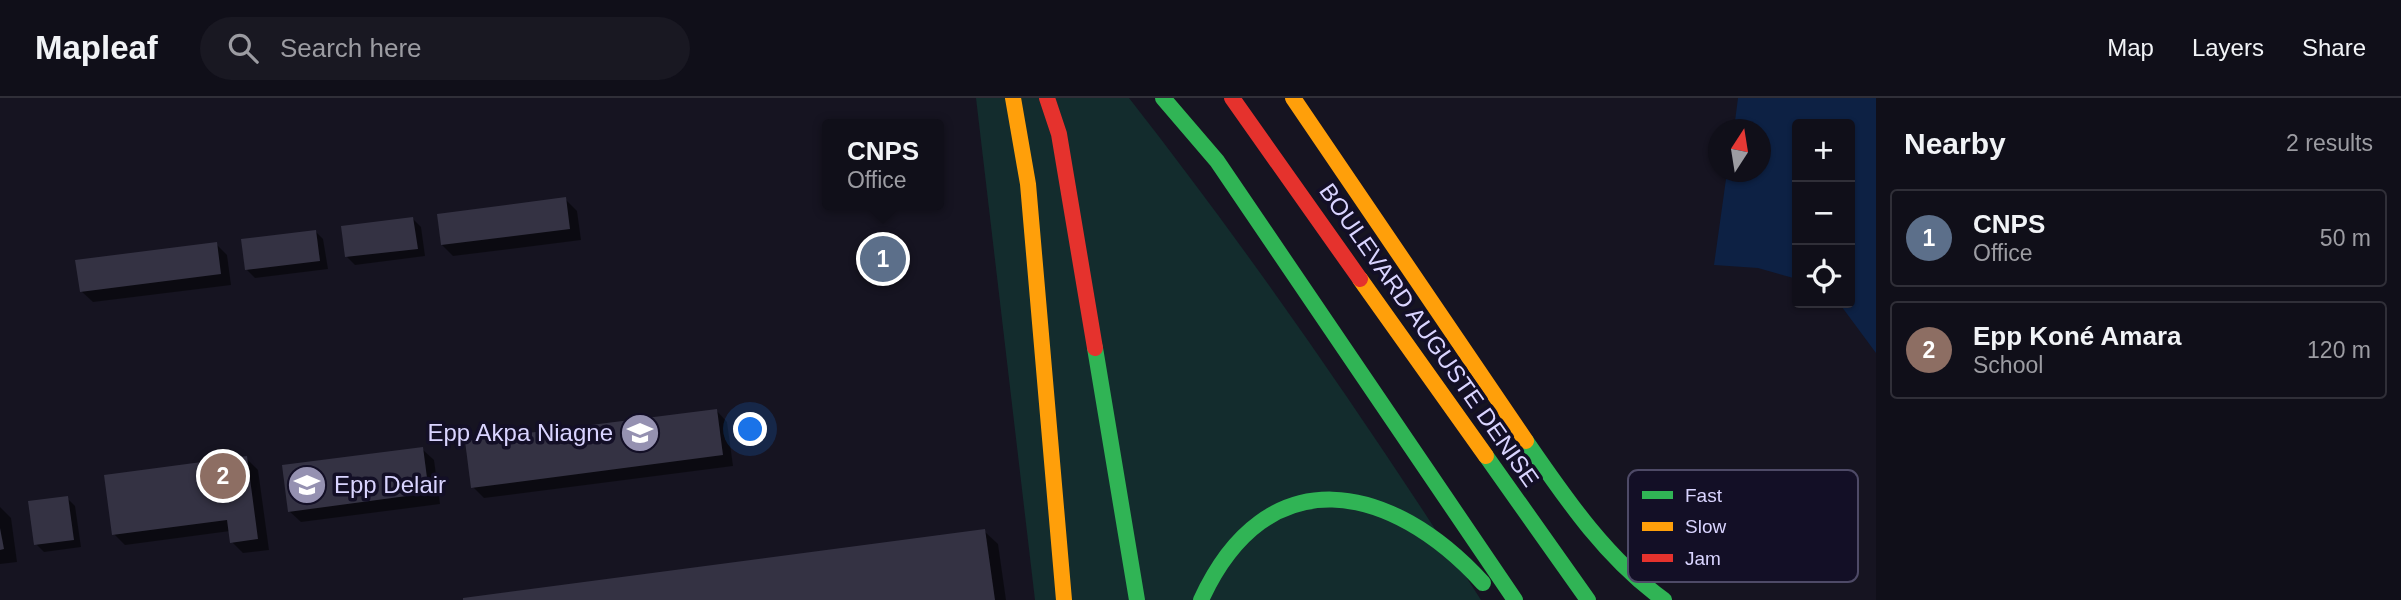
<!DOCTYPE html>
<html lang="en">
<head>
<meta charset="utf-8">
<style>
	:root { --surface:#100f19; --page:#191822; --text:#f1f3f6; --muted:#9c9ca2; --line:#302f38; --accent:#0f766e }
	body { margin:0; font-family:Helvetica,sans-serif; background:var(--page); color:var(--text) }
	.controls { position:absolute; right:21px; top:21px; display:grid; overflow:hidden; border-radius:7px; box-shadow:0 2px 5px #0004 }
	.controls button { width:63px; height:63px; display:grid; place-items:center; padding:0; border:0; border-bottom:2px solid var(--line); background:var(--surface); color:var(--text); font:35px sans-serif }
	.compass { position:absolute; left:1708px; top:21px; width:63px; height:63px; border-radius:50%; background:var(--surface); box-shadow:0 2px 5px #0004; rotate:12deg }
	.you { position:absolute; left:751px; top:332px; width:24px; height:24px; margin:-18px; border:5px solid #fff; border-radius:50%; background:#1a73e8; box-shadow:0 0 0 10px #1a73e833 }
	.badge { display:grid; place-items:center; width:46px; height:46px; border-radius:50%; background:var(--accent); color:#fff; font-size:23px; font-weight:700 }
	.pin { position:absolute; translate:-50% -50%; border:4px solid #fff; box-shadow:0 2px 7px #0006 }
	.popup { position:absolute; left:822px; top:21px; width:122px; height:91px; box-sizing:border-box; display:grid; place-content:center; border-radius:7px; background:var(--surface); filter:drop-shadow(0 2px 5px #0005); font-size:23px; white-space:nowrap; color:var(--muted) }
	.popup b { font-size:26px; color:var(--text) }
	.popup::after { content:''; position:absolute; left:50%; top:100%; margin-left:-14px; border:14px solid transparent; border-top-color:var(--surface) }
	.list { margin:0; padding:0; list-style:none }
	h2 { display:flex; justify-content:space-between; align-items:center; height:91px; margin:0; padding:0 28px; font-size:30px }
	h2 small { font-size:23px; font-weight:400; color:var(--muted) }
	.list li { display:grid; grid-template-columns:46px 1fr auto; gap:21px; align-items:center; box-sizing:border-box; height:98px; margin:0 14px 14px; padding:0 14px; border:2px solid var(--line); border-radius:7px }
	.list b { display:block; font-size:26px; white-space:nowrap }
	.list p { margin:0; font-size:23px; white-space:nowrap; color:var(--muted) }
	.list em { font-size:23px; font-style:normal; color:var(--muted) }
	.icon { flex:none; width:38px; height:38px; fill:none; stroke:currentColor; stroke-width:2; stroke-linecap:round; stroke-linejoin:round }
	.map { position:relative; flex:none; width:1876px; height:502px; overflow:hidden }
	header { display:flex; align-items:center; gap:42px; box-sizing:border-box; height:98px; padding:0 35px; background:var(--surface); border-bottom:2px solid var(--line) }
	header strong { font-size:33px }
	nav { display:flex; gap:38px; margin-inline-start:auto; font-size:24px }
	.search { width:490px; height:63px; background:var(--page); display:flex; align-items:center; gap:18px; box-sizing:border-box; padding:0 24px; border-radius:38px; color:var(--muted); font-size:26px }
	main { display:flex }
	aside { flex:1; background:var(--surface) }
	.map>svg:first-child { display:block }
	.green { fill:#132c2d }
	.water { fill:#0d2144 }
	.shadow { fill:#0007 }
	.building { fill:#343243 }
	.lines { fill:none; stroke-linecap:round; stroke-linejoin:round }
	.fast { stroke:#30b455; stroke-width:16 }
	.slow { stroke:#ff9f0a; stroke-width:16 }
	.jam { stroke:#e5322d; stroke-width:16 }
	.labels { text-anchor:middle; stroke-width:7; stroke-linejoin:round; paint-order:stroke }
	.street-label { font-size:24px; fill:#d9d4ff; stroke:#130f26 }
	.poi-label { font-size:24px; fill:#d9d4ff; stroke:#130f26; text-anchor:end }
	.key { fill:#130f26; stroke:#4e4a67; stroke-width:2 }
	.key-label { font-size:19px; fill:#d9d4ff }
</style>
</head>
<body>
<header>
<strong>Mapleaf</strong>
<div class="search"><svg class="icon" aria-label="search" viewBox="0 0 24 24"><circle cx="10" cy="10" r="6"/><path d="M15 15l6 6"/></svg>Search here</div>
<nav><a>Map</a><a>Layers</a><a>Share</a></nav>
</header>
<main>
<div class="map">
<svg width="1876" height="502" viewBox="0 0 1876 502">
	<rect width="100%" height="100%" fill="#161421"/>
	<path class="green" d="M 976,0 L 1129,0 C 1255,161 1371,330 1481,502 L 1035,502 Z"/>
	<polygon class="water" points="1738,0 1876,0 1876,255 1839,205 1850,205 1850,26 1797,26 1797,181 1758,170 1714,167 1727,74 1760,74 1760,32 1734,31"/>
	<g class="shadow">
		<polygon points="565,101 577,113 581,142 453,158 442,147"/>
		<polygon points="413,121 421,129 425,158 355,167 347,159"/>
		<polygon points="315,133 323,141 328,171 255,180 247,172"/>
		<polygon points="216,146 227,157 231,187 93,204 81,193"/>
		<polygon points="716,312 727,324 733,368 484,400 473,389"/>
		<polygon points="422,351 434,362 440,406 301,424 289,413"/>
		<polygon points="246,360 258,372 269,452 243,455 232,444 230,433 125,447 114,436"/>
		<polygon points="67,400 75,408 81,449 44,454 36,446"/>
		<polygon points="0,409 11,420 17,464 0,466"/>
		<polygon points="984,433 998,446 1006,502 464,502"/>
	</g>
	<g class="building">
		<polygon points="566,99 570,131 441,147 437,116"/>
		<polygon points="413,119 418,151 345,159 341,128"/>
		<polygon points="316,132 320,163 245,172 241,141"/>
		<polygon points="217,144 221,176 80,194 75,162"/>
		<polygon points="717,311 723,357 471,390 465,343"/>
		<polygon points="423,349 429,395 288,414 282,367"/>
		<polygon points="247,358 258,441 230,445 227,422 112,437 104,377"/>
		<polygon points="68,398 74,442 34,447 28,403"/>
		<polygon points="0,430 4,451 0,452"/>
		<polygon points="985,431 995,502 463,502 463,500"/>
	</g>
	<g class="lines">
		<g class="fast">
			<polyline points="1163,0 1217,63 1515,502"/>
			<polyline points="1095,250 1137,502"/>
			<path d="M 1526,343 C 1566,401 1606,460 1664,502"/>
			<polyline points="1486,358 1588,502"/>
			<path d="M 1201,502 C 1267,358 1391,384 1483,485"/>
		</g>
		<g class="slow">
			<polyline points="1013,0 1028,86 1064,502"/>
			<polyline points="1293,0 1526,343"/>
			<polyline points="1360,181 1486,358"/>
		</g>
		<g class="jam">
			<polyline points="1047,0 1059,36 1095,250"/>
			<polyline points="1232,0 1360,181"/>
		</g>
	</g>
	<defs>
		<g id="school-disc" transform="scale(2.0125)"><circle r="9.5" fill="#9591b1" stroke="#130f26"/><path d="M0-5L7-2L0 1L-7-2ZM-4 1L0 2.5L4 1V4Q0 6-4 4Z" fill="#fff"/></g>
	</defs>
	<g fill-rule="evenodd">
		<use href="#school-disc" x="640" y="335"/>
		<use href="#school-disc" x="307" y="387"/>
	</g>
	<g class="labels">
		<g class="street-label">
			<text transform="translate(1429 237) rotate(55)" y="8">BOULEVARD AUGUSTE DENISE</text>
		</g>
		<g class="poi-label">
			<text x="613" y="343">Epp Akpa Niagne</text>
			<text x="334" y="395" text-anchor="start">Epp Delair</text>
		</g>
	</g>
	<rect x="1628" y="372" width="230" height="112" rx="10" class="key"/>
	<rect x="1642" y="393" width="31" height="8" fill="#30b455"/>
	<rect x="1642" y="424" width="31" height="9" fill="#ff9f0a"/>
	<rect x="1642" y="456" width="31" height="8" fill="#e5322d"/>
	<g class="key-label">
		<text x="1685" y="404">Fast</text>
		<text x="1685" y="435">Slow</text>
		<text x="1685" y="467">Jam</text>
	</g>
</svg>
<div class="controls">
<button>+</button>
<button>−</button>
<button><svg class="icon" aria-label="locate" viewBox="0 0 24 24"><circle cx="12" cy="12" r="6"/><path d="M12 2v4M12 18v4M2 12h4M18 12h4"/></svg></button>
</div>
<svg class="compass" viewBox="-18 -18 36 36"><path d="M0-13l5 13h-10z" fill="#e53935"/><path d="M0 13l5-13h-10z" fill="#9c9ca2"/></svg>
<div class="you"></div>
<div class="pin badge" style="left:883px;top:161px;background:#5c6f8a">1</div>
<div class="popup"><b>CNPS</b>Office</div>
<div class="pin badge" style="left:223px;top:378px;background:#8d6e63">2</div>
</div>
<aside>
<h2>Nearby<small>2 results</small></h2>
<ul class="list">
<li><span class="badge" style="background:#5c6f8a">1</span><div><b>CNPS</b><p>Office</p></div><em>50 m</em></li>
<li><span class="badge" style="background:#8d6e63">2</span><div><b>Epp Koné Amara</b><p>School</p></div><em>120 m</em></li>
</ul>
</aside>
</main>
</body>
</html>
